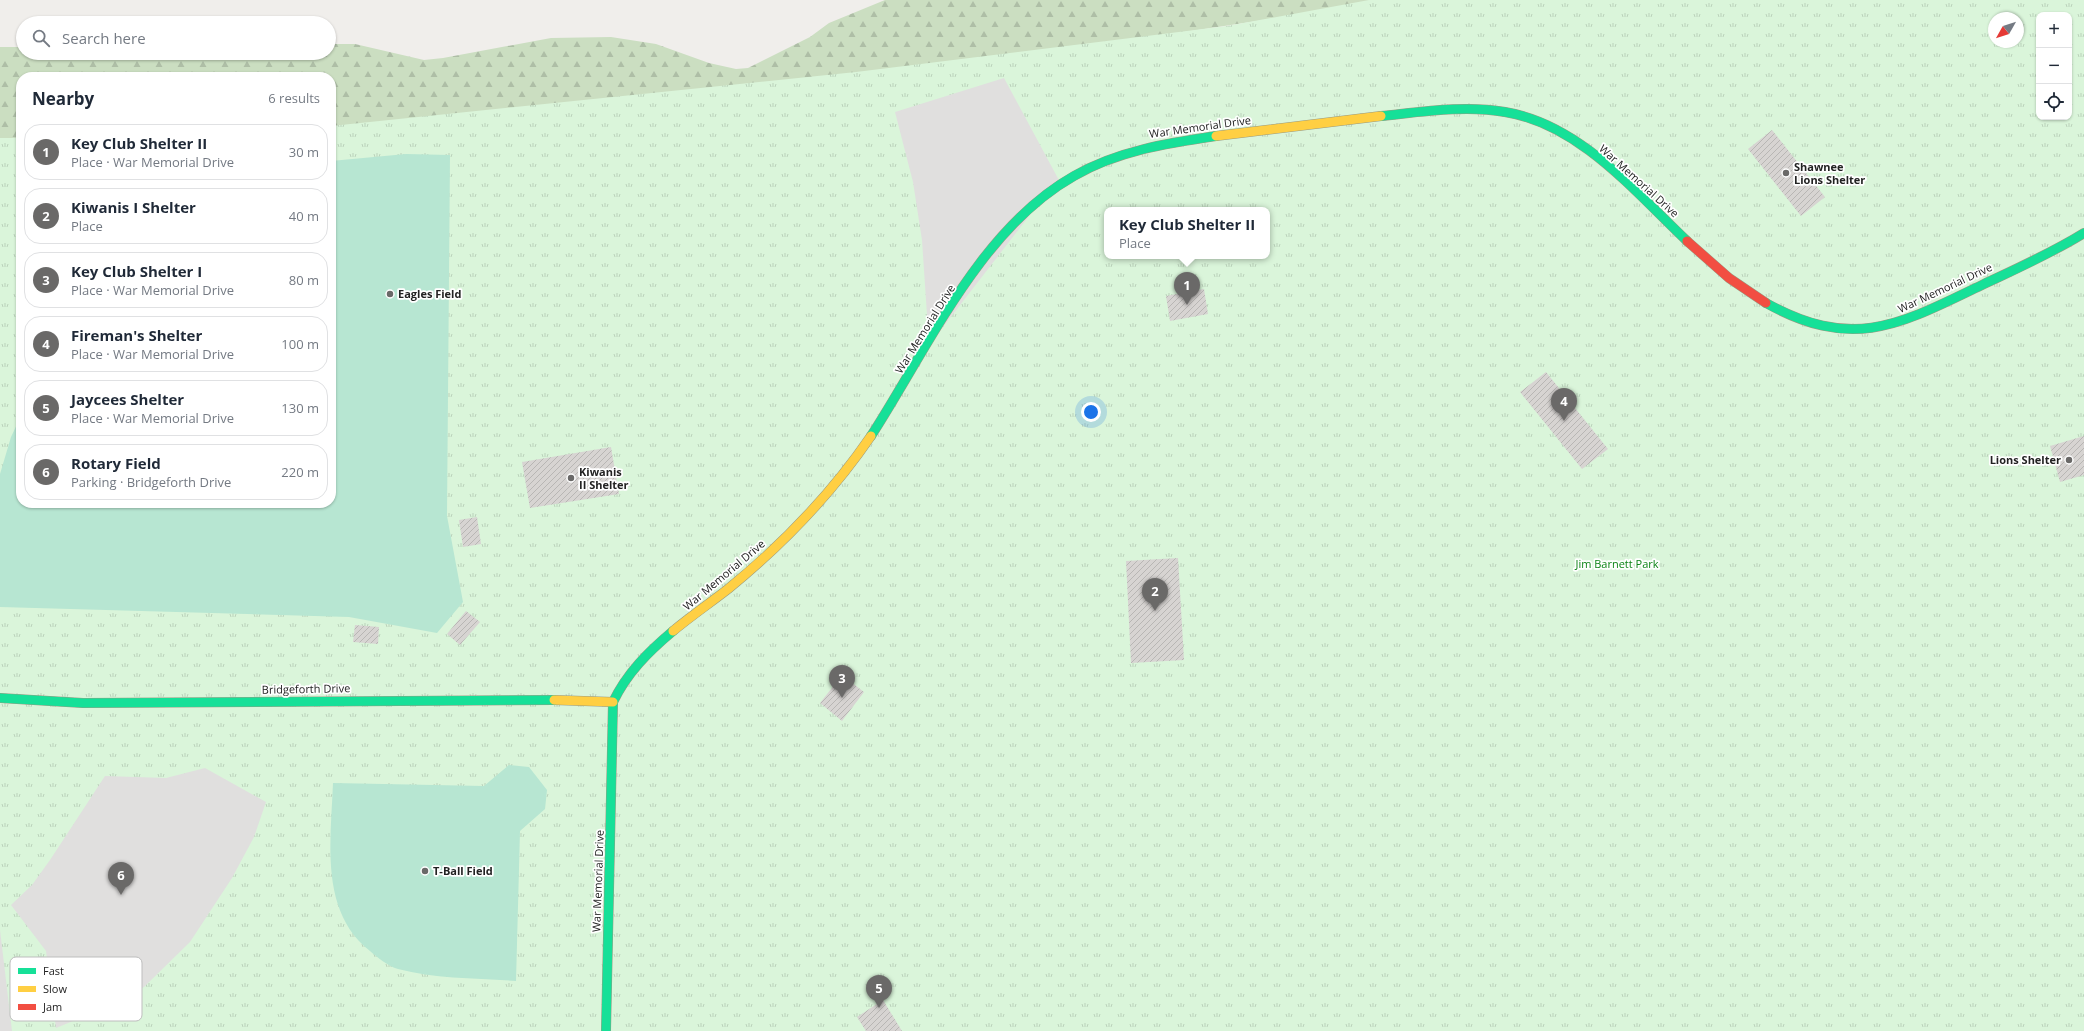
<!DOCTYPE html>
<html lang="en">
<head>
<meta charset="utf-8">
<style>
	:root { --surface:#fff; --page:#f2f2f3; --text:#1f2937; --muted:#747a83; --line:#e0e1e3; --accent:#6a6968 }
	body { margin:0; font-family:"Open Sans",sans-serif; background:var(--page); color:var(--text) }
	.controls { position:absolute; right:12px; top:12px; display:grid; overflow:hidden; border-radius:8px; box-shadow:0 1px 3px #0004 }
	.controls button { width:36px; height:36px; display:grid; place-items:center; padding:0; border:0; border-bottom:1px solid var(--line); background:var(--surface); color:var(--text); font:20px sans-serif }
	.compass { position:absolute; left:1988px; top:12px; width:36px; height:36px; border-radius:50%; background:var(--surface); box-shadow:0 1px 3px #0004; rotate:231deg }
	.you { position:absolute; left:1091px; top:412px; width:14px; height:14px; margin:-10px; border:3px solid #fff; border-radius:50%; background:#1a73e8; box-shadow:0 0 0 6px #1a73e833 }
	.badge { display:grid; place-items:center; width:26px; height:26px; border-radius:50%; background:var(--accent); color:#fff; font-size:13px; font-weight:700 }
	.pin { position:absolute; translate:-50% -33px; filter:drop-shadow(0 1px 2px #0008) }
	.pin::after { content:''; position:absolute; top:21px; width:14px; height:12px; background:inherit; clip-path:polygon(0 0,100% 0,50% 100%) }
	.popup { position:absolute; left:1104px; top:207px; width:166px; height:52px; box-sizing:border-box; display:grid; place-content:center; border-radius:8px; background:var(--surface); filter:drop-shadow(0 1px 3px #0005); font-size:13px; white-space:nowrap; color:var(--muted) }
	.popup b { font-size:15px; color:var(--text) }
	.popup::after { content:''; position:absolute; left:50%; top:100%; margin-left:-8px; border:8px solid transparent; border-top-color:var(--surface) }
	.list { margin:0; padding:0; list-style:none }
	h2 { display:flex; justify-content:space-between; align-items:center; height:52px; margin:0; padding:0 16px; font-size:17px }
	h2 small { font-size:13px; font-weight:400; color:var(--muted) }
	.list li { display:grid; grid-template-columns:26px 1fr auto; gap:12px; align-items:center; box-sizing:border-box; height:56px; margin:0 8px 8px; padding:0 8px; border:1px solid var(--line); border-radius:16px }
	.list b { display:block; font-size:15px; white-space:nowrap }
	.list p { margin:0; font-size:13px; white-space:nowrap; color:var(--muted) }
	.list em { font-size:13px; font-style:normal; color:var(--muted) }
	.icon { flex:none; width:22px; height:22px; fill:none; stroke:currentColor; stroke-width:2; stroke-linecap:round; stroke-linejoin:round }
	.map { position:relative; flex:none; width:2084px; height:1031px; overflow:hidden }
	.search { position:absolute; background:var(--surface); box-shadow:0 1px 3px #0004; left:16px; top:16px; width:320px; height:44px; display:flex; align-items:center; gap:10px; box-sizing:border-box; padding:0 14px; border-radius:22px; color:var(--muted); font-size:15px }
	.panel { position:absolute; background:var(--surface); box-shadow:0 1px 3px #0004; left:16px; top:72px; width:320px; height:436px; border-radius:16px }
	.map>svg:first-child { display:block }
	.forest { fill:url(#forest-firs) }
	.park { fill:url(#park-tufts); fill-rule:evenodd }
	.pitch { fill:#b7e6d2 }
	.parking { fill:#e0dfde }
	.building { fill:url(#building-hatch) }
	.lines { fill:none; stroke-linecap:round; stroke-linejoin:round }
	.fast-casing { stroke:#999a82; stroke-width:10 }
	.slow-casing { stroke:#999a82; stroke-width:10 }
	.jam-casing { stroke:#999a82; stroke-width:10 }
	.fast { stroke:#16e098; stroke-width:9 }
	.slow { stroke:#ffcf43; stroke-width:9 }
	.jam { stroke:#f24e42; stroke-width:9 }
	.poi-dot { fill:#6a6968; stroke:#fff; stroke-width:1.5 }
	.labels { text-anchor:middle; stroke-width:3.5; stroke-linejoin:round; paint-order:stroke }
	.street-label { font-size:11px; fill:#222; stroke:#fff }
	.poi-label { font-size:11px; font-weight:bold; fill:#222; stroke:#fff; text-anchor:start }
	.park-label { font-size:11px; fill:#0c8416; stroke:#fff }
	.key { fill:#fff; stroke:#bdbdbd; stroke-width:1 }
	.key-label { font-size:11px; fill:#222 }
</style>
</head>
<body>
<div class="map">
<svg width="2084" height="1031" viewBox="0 0 2084 1031">
	<defs>
		<pattern id="forest-firs" width="22" height="20" patternUnits="userSpaceOnUse"><rect width="22" height="20" fill="#cbdec1"/><path d="M5 1l3.5 6h-7zM16 11l3.5 6h-7z" fill="#aebea6"/></pattern>
		<pattern id="park-tufts" width="24" height="20" patternUnits="userSpaceOnUse"><rect width="24" height="20" fill="#daf5da"/><path d="M3 7l-1-3M5 7V3M7 7l1-3M15 17l-1-3M17 17v-4M19 17l1-3" fill="none" stroke="#bbd2bb"/></pattern>
		<pattern id="building-hatch" width="6" height="6" patternUnits="userSpaceOnUse"><rect width="6" height="6" fill="#d7d4d2"/><path d="M-1 1l2-2M0 6l6-6M5 7l2-2" fill="none" stroke="#b8b6b4"/></pattern>
	</defs>
	<rect width="100%" height="100%" fill="#f0eeeb"/>
	<polygon class="forest" points="885,0 1396,0 331,161 331,77 21,77 21,416 0,474 0,47 23,47 23,53 329,53 329,44 355,44 424,60 443,58 551,38 611,37 656,44 709,63 736,69 748,68 810,37 829,23"/>
	<path class="park" d="M 1369,0 L 2084,0 L 2084,1031 L 0,1031 L 0,138 L 21,138 L 21,503 L 331,503 L 331,126 L 856,72 L 1227,26 ZM 2039,15 L 2069,15 L 2069,117 L 2039,117 ZM 1994,18 L 2018,18 L 2018,42 L 1994,42 ZM 1107,210 L 1267,210 L 1267,256 L 1107,256 Z"/>
	<g class="pitch">
		<polygon points="406,154 450,155 447,516 463,602 437,633 349,617 0,607 0,474 11,437 21,416 21,503 331,503 331,161"/>
		<path d="M 509,765 L 529,767 L 547,790 L 545,809 L 520,831 L 516,981 C 477,978 435,979 398,969 C 388,966 378,958 370,951 C 319,911 331,840 333,783 L 484,786 Z"/>
	</g>
	<g class="parking">
		<polygon points="1004,78 1061,184 1047,193 929,345 922,240 913,182 895,112"/>
		<polygon points="205,768 266,802 254,837 232,878 190,942 144,987 117,1003 56,1028 46,951 11,905 32,885 50,860 105,776 166,778"/>
		<polygon points="0,930 12,1031 0,1031"/>
	</g>
	<g class="building">
		<polygon points="1772,130 1825,197 1801,216 1748,149"/>
		<polygon points="1204,289 1208,314 1170,321 1166,296"/>
		<polygon points="1546,372 1608,449 1582,469 1520,392"/>
		<polygon points="2084,436 2084,475 2060,482 2050,446"/>
		<polygon points="611,447 619,494 530,508 522,462"/>
		<polygon points="477,517 481,544 463,547 459,520"/>
		<polygon points="1178,558 1184,660 1131,663 1126,561"/>
		<polygon points="466,611 480,622 460,645 447,634"/>
		<polygon points="355,625 379,627 378,644 353,642"/>
		<polygon points="842,675 864,692 842,721 820,703"/>
		<polygon points="883,1000 902,1031 866,1031 857,1017"/>
	</g>
	<g class="lines">
		<g class="fast-casing">
			<g id="fast">
				<path d="M 1381,116 C 1421,112 1465,105 1505,112 C 1580,124 1635,192 1687,241"/>
				<path d="M 1766,303 C 1854,352 1901,324 1984,284 C 2018,268 2052,253 2084,233"/>
				<path d="M 871,436 C 928,348 980,229 1074,176 C 1117,151 1168,143 1216,136"/>
				<polyline points="0,698 83,703 554,700"/>
				<path d="M 606,1031 L 613,702 C 627,673 648,652 673,631"/>
			</g>
		</g>
		<g class="slow-casing">
			<g id="slow">
				<polyline points="1216,136 1381,116"/>
				<path d="M 673,631 C 691,616 710,603 728,589 C 782,545 832,493 871,436"/>
				<polyline points="554,700 613,702"/>
			</g>
		</g>
		<g class="jam-casing">
			<polyline id="jam" points="1687,241 1729,278 1766,303"/>
		</g>
		<use href="#fast" class="fast"/>
		<use href="#slow" class="slow"/>
		<use href="#jam" class="jam"/>
	</g>
	<g class="poi-dot">
		<circle cx="1786" cy="173" r="4"/>
		<circle cx="390" cy="294" r="4"/>
		<circle cx="2069" cy="460" r="4"/>
		<circle cx="571" cy="478" r="4"/>
		<circle cx="425" cy="871" r="4"/>
	</g>
	<g class="labels">
		<g class="street-label">
			<text transform="translate(1200 127) rotate(-8)" y="4">War Memorial Drive</text>
			<text transform="translate(1639 181) rotate(42)" y="4">War Memorial Drive</text>
			<text transform="translate(1945 288) rotate(-25)" y="4">War Memorial Drive</text>
			<text transform="translate(925 329) rotate(-58)" y="4">War Memorial Drive</text>
			<text transform="translate(724 575) rotate(-40)" y="4">War Memorial Drive</text>
			<text transform="translate(306 689) rotate(-1)" y="4">Bridgeforth Drive</text>
			<text transform="translate(598 881) rotate(-88)" y="4">War Memorial Drive</text>
		</g>
		<g class="poi-label">
			<text x="1794" y="171">Shawnee<tspan x="1794" dy="13">Lions Shelter</tspan></text>
			<text x="398" y="298">Eagles Field</text>
			<text x="2061" y="464" text-anchor="end">Lions Shelter</text>
			<text x="579" y="476">Kiwanis<tspan x="579" dy="13">II Shelter</tspan></text>
			<text x="433" y="875">T-Ball Field</text>
		</g>
		<g class="park-label">
			<text x="1617" y="568">Jim Barnett Park</text>
		</g>
	</g>
	<rect x="10" y="957" width="132" height="64" rx="6" class="key"/>
	<rect x="18" y="968" width="18" height="6" fill="#16e098"/>
	<rect x="18" y="986" width="18" height="6" fill="#ffcf43"/>
	<rect x="18" y="1004" width="18" height="6" fill="#f24e42"/>
	<g class="key-label">
		<text x="43" y="975">Fast</text>
		<text x="43" y="993">Slow</text>
		<text x="43" y="1011">Jam</text>
	</g>
</svg>
<div class="controls">
<button>+</button>
<button>−</button>
<button><svg class="icon" aria-label="locate" viewBox="0 0 24 24"><circle cx="12" cy="12" r="6"/><path d="M12 2v4M12 18v4M2 12h4M18 12h4"/></svg></button>
</div>
<svg class="compass" viewBox="-18 -18 36 36"><path d="M0-13l5 13h-10z" fill="#e53935"/><path d="M0 13l5-13h-10z" fill="#747a83"/></svg>
<div class="you"></div>
<div class="pin badge" style="left:1187px;top:305px">1</div>
<div class="popup"><b>Key Club Shelter II</b>Place</div>
<div class="pin badge" style="left:1155px;top:611px">2</div>
<div class="pin badge" style="left:842px;top:698px">3</div>
<div class="pin badge" style="left:1564px;top:421px">4</div>
<div class="pin badge" style="left:879px;top:1008px">5</div>
<div class="pin badge" style="left:121px;top:895px">6</div>
<div class="search"><svg class="icon" aria-label="search" viewBox="0 0 24 24"><circle cx="10" cy="10" r="6"/><path d="M15 15l6 6"/></svg>Search here</div>
<section class="panel">
<h2>Nearby<small>6 results</small></h2>
<ul class="list">
<li><span class="badge">1</span><div><b>Key Club Shelter II</b><p>Place · War Memorial Drive</p></div><em>30 m</em></li>
<li><span class="badge">2</span><div><b>Kiwanis I Shelter</b><p>Place</p></div><em>40 m</em></li>
<li><span class="badge">3</span><div><b>Key Club Shelter I</b><p>Place · War Memorial Drive</p></div><em>80 m</em></li>
<li><span class="badge">4</span><div><b>Fireman's Shelter</b><p>Place · War Memorial Drive</p></div><em>100 m</em></li>
<li><span class="badge">5</span><div><b>Jaycees Shelter</b><p>Place · War Memorial Drive</p></div><em>130 m</em></li>
<li><span class="badge">6</span><div><b>Rotary Field</b><p>Parking · Bridgeforth Drive</p></div><em>220 m</em></li>
</ul>
</section>
</div>
</body>
</html>
